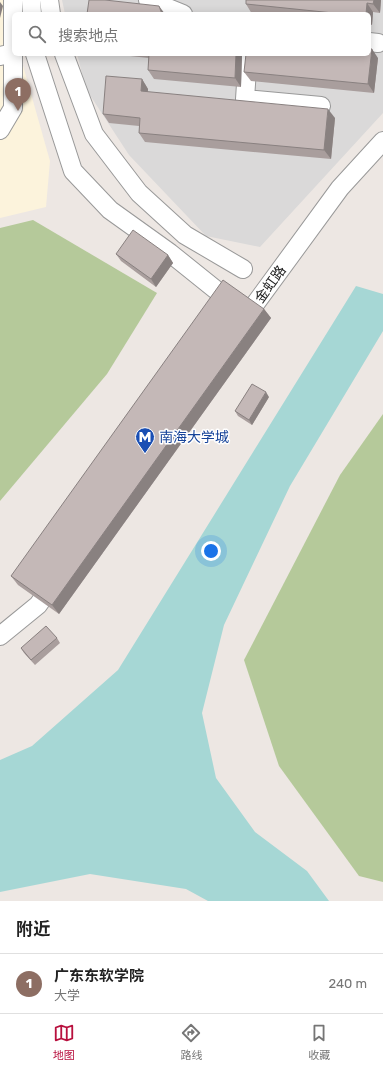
<!DOCTYPE html>
<html lang="zh">
<head>
<meta charset="utf-8">
<style>
	:root { --surface:#fff; --page:#f2f2f2; --text:#222; --muted:#767676; --line:#e0e0e0; --accent:#b8103e }
	body { margin:0; font-family:Rubik,"Noto Sans SC",sans-serif; background:var(--page); color:var(--text) }
	.you { position:absolute; left:211px; top:551px; width:14px; height:14px; margin:-10px; border:3px solid #fff; border-radius:50%; background:#1a73e8; box-shadow:0 0 0 6px #1a73e833 }
	.badge { display:grid; place-items:center; width:26px; height:26px; border-radius:50%; background:var(--accent); color:#fff; font-size:13px; font-weight:700 }
	.pin { position:absolute; translate:-50% -33px; filter:drop-shadow(0 1px 2px #0008) }
	.pin::after { content:''; position:absolute; top:21px; width:14px; height:12px; background:inherit; clip-path:polygon(0 0,100% 0,50% 100%) }
	.list { margin:0; padding:0; list-style:none }
	h2 { display:flex; justify-content:space-between; align-items:center; height:52px; margin:0; padding:0 16px; font-size:17px }
	h2 small { font-size:13px; font-weight:400; color:var(--muted) }
	.list li { display:grid; grid-template-columns:26px 1fr auto; gap:12px; align-items:center; box-sizing:border-box; height:60px; padding:0 16px; border-top:1px solid var(--line) }
	.list b { display:block; font-size:15px; white-space:nowrap }
	.list p { margin:0; font-size:13px; white-space:nowrap; color:var(--muted) }
	.list em { font-size:13px; font-style:normal; color:var(--muted) }
	.icon { flex:none; width:22px; height:22px; fill:none; stroke:currentColor; stroke-width:2; stroke-linecap:round; stroke-linejoin:round }
	.map { position:relative; flex:none; width:383px; height:901px; overflow:hidden }
	.search { position:absolute; background:var(--surface); box-shadow:0 2px 10px #0003; left:12px; right:12px; top:12px; height:44px; display:flex; align-items:center; gap:10px; box-sizing:border-box; padding:0 14px; border-radius:6px; color:var(--muted); font-size:15px }
	.sheet { height:112px; background:var(--surface) }
	nav { display:flex; justify-content:space-around; align-items:center; box-sizing:border-box; height:56px; border-top:1px solid var(--line); background:var(--surface); font-size:11px; color:var(--muted) }
	nav a { display:grid; justify-items:center; gap:2px }
	nav .on { color:var(--accent) }
	.map>svg:first-child { display:block }
	.residential { fill:#dad9d9 }
	.education { fill:#fcf3dc }
	.forest { fill:#b5c99a }
	.water { fill:#a6d7d5 }
	.lines { fill:none; stroke-linecap:round; stroke-linejoin:round }
	.minor-casing { stroke:#999; stroke-width:20 }
	.minor { stroke:#fff; stroke-width:18 }
	.wall { fill:#a99e9d }
	.shaded-wall { fill:#898180 }
	.building { fill:#c4b8b7; stroke:#898180 }
	.labels { text-anchor:middle; stroke-width:3; stroke-linejoin:round; paint-order:stroke }
	.street-label { font-size:14px; fill:#1c1c1c; stroke:#fff }
	.transit-label { font-size:14px; fill:#164399; stroke:#fff; text-anchor:start }
</style>
</head>
<body>
<div class="map">
<svg width="383" height="901" viewBox="0 0 383 901">
	<rect width="100%" height="100%" fill="#ede7e3"/>
	<polygon class="residential" points="62,0 383,0 383,113 260,247 206,236 129,155 86,89 77,54 369,54 369,14 65,14"/>
	<polygon class="education" points="0,0 21,0 22,62 50,161 46,207 0,218"/>
	<g class="forest">
		<polygon points="33,220 157,293 107,374 0,501 0,228"/>
		<polygon points="383,414 383,882 359,876 279,766 244,660 340,475"/>
	</g>
	<polygon class="water" points="356,286 383,294 383,331 290,486 224,625 202,713 216,778 255,832 307,871 329,901 208,901 186,889 90,874 0,892 0,760 32,746 118,670"/>
	<g class="lines">
		<g class="minor-casing">
			<g id="minor">
				<polyline points="31,0 32,14"/>
				<polyline points="49,0 51,14"/>
				<polyline points="148,0 183,14"/>
				<polyline points="369,42 378,43"/>
				<polyline points="35,54 73,171 110,210 170,253 236,306"/>
				<polyline points="64,54 94,134 139,193 185,235 243,269"/>
				<polyline points="248,54 245,99 321,106"/>
				<polyline points="0,56 13,53 13,0"/>
				<polyline points="0,130 13,108 13,53"/>
				<polyline points="242,322 340,188 383,141"/>
				<polyline points="0,636 38,605 55,581"/>
			</g>
		</g>
		<use href="#minor" class="minor"/>
	</g>
	<g class="wall">
		<polygon points="246,0 381,0 380,13 373,12 372,25 369,25 369,14 252,14 246,4"/>
		<polygon points="111,54 242,54 241,87 154,79 148,70 149,58"/>
		<polygon points="378,58 374,93 251,81 244,72"/>
		<polygon points="142,79 148,89 148,92 335,118 331,159 145,142 139,133 139,126 109,123 103,114"/>
		<polygon points="116,254 168,255 173,263 156,287 121,261"/>
		<polygon points="264,309 271,318 59,614 18,585 11,576"/>
		<polygon points="269,397 252,425 238,416 235,411"/>
		<polygon points="57,638 60,643 35,665 24,653 21,648"/>
	</g>
	<g class="shaded-wall">
		<polygon points="374,0 381,0 380,13 373,4"/>
		<polygon points="0,2 3,6 0,18"/>
		<polygon points="367,3 373,12 372,25 369,21 369,14 366,14"/>
		<polygon points="159,6 165,14 162,14"/>
		<polygon points="372,49 378,58 374,93 368,84"/>
		<polygon points="236,54 242,54 241,87 235,78"/>
		<polygon points="142,79 148,89 147,100 141,91"/>
		<polygon points="328,109 335,118 331,159 324,150"/>
		<polygon points="168,255 173,263 156,287 151,279"/>
		<polygon points="264,309 271,318 59,614 52,605"/>
		<polygon points="266,392 269,397 252,425 249,420"/>
	</g>
	<g class="building">
		<polygon points="89,0 105,0 159,6 162,14 87,14"/>
		<polygon points="246,0 374,0 373,4 367,3 366,14 343,14 246,4"/>
		<polygon points="369,49 372,49 368,84 244,72 246,54 369,54"/>
		<polygon points="149,54 236,54 235,78 148,70"/>
		<polygon points="106,76 142,79 141,91 328,109 324,150 139,133 140,118 103,114"/>
		<polygon points="133,230 168,255 151,279 116,254"/>
		<polygon points="223,280 264,309 52,605 11,576"/>
		<polygon points="252,384 266,392 249,420 235,411"/>
		<polygon points="46,626 57,638 31,660 21,648"/>
	</g>
	<defs>
		<g id="metro-pin" transform="scale(1)"><path d="M0 17L-7.5 6A9.5 9.5 0 1 1 7.5 6Z" fill="#1a4fb4" stroke="#fff"/><path d="M-5.5 5V-5H-3L0 0L3-5H5.5V5H3V-.5L0 4L-3-.5V5Z" fill="#fff"/></g>
	</defs>
	<g fill-rule="evenodd">
		<use href="#metro-pin" x="145" y="437"/>
	</g>
	<g class="labels">
		<g class="street-label">
			<text transform="translate(270 284) rotate(-54)" y="5">金虹路</text>
		</g>
		<g class="transit-label">
			<text x="159" y="442">南海大学城</text>
		</g>
	</g>
</svg>
<div class="you"></div>
<div class="pin badge" style="left:18px;top:111px;background:#8d6e63">1</div>
<div class="search"><svg class="icon" aria-label="search" viewBox="0 0 24 24"><circle cx="10" cy="10" r="6"/><path d="M15 15l6 6"/></svg>搜索地点</div>
</div>
<section class="sheet">
<h2>附近<small></small></h2>
<ul class="list">
<li><span class="badge" style="background:#8d6e63">1</span><div><b>广东东软学院</b><p>大学</p></div><em>240 m</em></li>
</ul>
</section>
<nav>
<a class="on"><svg class="icon" aria-label="map" viewBox="0 0 24 24"><path d="M3 6l6-2 6 2 6-2v14l-6 2-6-2-6 2zM9 4v14M15 6v14"/></svg>地图</a>
<a><svg class="icon" aria-label="directions" viewBox="0 0 24 24"><path d="M12 3l9 9-9 9-9-9zM9 14v-3h6M13 9l2 2-2 2"/></svg>路线</a>
<a><svg class="icon" aria-label="saved" viewBox="0 0 24 24"><path d="M7 4h10v16l-5-4-5 4z"/></svg>收藏</a>
</nav>
</body>
</html>
